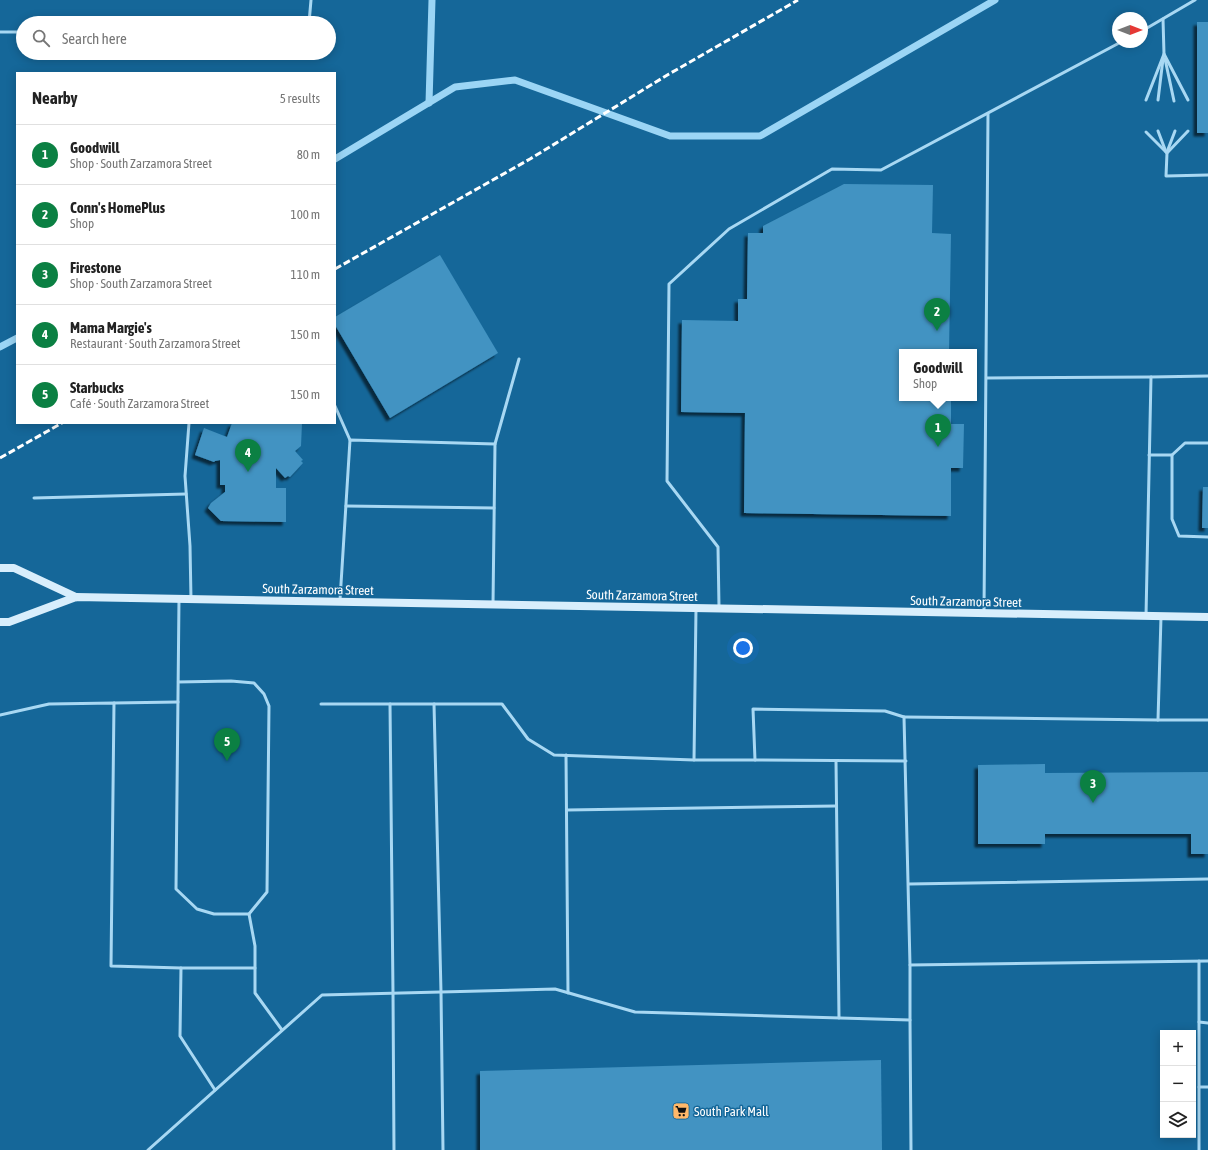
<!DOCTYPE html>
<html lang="en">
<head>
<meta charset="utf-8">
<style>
	:root { --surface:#fff; --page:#f6f6f6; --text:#222; --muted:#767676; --line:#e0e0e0; --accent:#0b8043 }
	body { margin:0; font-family:"Asap Condensed",sans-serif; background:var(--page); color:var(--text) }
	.controls { position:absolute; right:12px; bottom:12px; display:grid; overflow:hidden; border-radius:0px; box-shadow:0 2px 10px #0003 }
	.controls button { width:36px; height:36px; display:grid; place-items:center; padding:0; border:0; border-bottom:1px solid var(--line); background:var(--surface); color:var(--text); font:20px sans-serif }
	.compass { position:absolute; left:1112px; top:12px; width:36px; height:36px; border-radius:50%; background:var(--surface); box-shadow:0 2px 10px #0003; rotate:90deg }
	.you { position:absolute; left:743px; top:648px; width:14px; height:14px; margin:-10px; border:3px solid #fff; border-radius:50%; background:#1a73e8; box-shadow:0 0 0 6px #1a73e833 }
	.badge { display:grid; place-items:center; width:26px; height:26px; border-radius:50%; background:var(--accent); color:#fff; font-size:13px; font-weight:700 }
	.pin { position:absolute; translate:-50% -33px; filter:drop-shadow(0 1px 2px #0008) }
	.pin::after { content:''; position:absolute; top:21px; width:14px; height:12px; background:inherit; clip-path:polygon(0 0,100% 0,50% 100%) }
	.popup { position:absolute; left:899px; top:349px; width:78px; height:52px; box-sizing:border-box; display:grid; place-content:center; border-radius:0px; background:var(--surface); filter:drop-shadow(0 1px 3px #0005); font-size:13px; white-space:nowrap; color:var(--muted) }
	.popup b { font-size:15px; color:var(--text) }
	.popup::after { content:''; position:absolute; left:50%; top:100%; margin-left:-8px; border:8px solid transparent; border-top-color:var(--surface) }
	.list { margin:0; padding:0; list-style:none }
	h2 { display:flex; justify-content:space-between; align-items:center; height:52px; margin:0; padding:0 16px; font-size:17px }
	h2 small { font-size:13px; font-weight:400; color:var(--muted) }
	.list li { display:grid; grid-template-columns:26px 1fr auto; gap:12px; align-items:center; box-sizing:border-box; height:60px; padding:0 16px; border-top:1px solid var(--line) }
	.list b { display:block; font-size:15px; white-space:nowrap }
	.list p { margin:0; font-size:13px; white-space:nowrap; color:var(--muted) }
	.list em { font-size:13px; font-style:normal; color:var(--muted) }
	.icon { flex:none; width:22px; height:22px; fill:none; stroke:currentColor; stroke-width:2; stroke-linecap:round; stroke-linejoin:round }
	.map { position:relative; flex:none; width:1208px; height:1150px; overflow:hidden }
	.search { position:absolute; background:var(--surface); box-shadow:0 2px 10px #0003; left:16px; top:16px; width:320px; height:44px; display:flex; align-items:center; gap:10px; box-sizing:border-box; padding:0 14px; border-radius:22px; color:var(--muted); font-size:15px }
	.panel { position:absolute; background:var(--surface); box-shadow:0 2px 10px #0003; left:16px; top:72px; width:320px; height:352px; border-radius:0px }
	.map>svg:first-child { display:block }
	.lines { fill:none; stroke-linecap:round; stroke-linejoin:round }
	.stream { stroke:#9bd5f5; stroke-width:7 }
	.building { fill:#4293c2; filter:url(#shadow) }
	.lane { stroke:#a8d8f3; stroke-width:3 }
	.secondary { stroke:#d8eefc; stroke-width:8 }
	.rail { stroke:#fff; stroke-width:3; stroke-dasharray:7 3; stroke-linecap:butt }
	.labels { text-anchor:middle; stroke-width:3; stroke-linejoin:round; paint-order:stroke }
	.street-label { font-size:13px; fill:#fff; stroke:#156799 }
	.poi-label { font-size:13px; fill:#fff; stroke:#156799; text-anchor:start }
</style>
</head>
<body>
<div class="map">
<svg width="1208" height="1150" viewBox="0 0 1208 1150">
	<defs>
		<filter id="shadow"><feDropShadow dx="-3.5" dy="3.5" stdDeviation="1" flood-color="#0009"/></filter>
	</defs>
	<rect width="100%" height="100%" fill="#156799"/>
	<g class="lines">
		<g class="stream">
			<polyline points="429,103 432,0"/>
			<polyline points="335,159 455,87 515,80 670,136 760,136 995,0"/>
			<polyline points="0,347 17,338"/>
		</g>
	</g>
	<g class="building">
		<rect x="1197" y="22" width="11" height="111"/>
		<polygon points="844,184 933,185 932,233 951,234 949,352 902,352 902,398 951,398 951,424 964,424 963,468 951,468 951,516 744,513 745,413 681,412 682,320 738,321 738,299 747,299 748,233 763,233 763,226"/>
		<polygon points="440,255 498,353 390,418 335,325 335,317"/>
		<polygon points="232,423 302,423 301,446 295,451 303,460 301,461 303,463 290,477 288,476 285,478 276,468 276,488 286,488 286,522 221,521 208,508 211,503 225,492 225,485 220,485 220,460 215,461 214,462 195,455 204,428 227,437"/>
		<polygon points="1203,487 1208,487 1208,528 1202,528"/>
		<polygon points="1045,764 1045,773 1208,772 1208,854 1191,854 1191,834 1045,834 1045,844 978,844 978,765"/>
		<polygon points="881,1060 882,1150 480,1150 480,1071"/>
	</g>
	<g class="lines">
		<g class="lane">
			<polyline points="1163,19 1164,54 1188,100"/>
			<polyline points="309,23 311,0"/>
			<polyline points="1142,31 1195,0"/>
			<polyline points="0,32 23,32"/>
			<polyline points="1165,59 1174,101"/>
			<polyline points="1146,100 1164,54"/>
			<polyline points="1158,100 1163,59"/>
			<polyline points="1158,131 1166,152"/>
			<polyline points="1188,131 1167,153 1166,176 1208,175"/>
			<polyline points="1146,132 1167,153"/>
			<polyline points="1167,152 1175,131"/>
			<polyline points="987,378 1151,377"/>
			<polyline points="335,406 350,440"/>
			<polyline points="189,423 185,476 190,546 191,599"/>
			<polyline points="495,444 519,359"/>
			<polyline points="1149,455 1172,455 1185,443 1208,443"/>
			<polyline points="1172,455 1172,519 1179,536 1208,537"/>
			<polyline points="34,498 186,494"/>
			<polyline points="346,506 494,508"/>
			<polyline points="340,600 350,440 495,444 493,604"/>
			<polyline points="719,607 718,547 667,481 669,284 729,229 832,169 881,170 1121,42"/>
			<polyline points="696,609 694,760 755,760 753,709 885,711 904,717 910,965"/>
			<polyline points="984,612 988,114"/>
			<polyline points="1146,616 1151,377 1208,376"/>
			<polyline points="178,682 231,681 254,683 264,694 269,706 267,892 249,914 214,914 197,909 176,889 179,599"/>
			<polyline points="114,703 178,702"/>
			<polyline points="321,704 502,704 528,739 554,755 694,760"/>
			<polyline points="390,704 393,993 394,1150"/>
			<polyline points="434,704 441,992 443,1150"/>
			<polyline points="0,715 49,704 114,703 111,966 181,968"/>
			<polyline points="904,717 1158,720 1161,617"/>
			<polyline points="1158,720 1208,720"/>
			<polyline points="566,755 568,993"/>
			<polyline points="755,760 906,761"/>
			<polyline points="836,761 839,1018"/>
			<polyline points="567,810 836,806"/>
			<polyline points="909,884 1208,879"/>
			<polyline points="249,914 255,946 255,993 282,1030"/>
			<polyline points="1199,961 1199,1150"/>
			<polyline points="910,1020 910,965 1208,961"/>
			<polyline points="1199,1022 1208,1023"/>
			<polyline points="1199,1087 1208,1087"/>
			<polyline points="215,1090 180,1036 181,968 255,968"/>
			<polyline points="148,1150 322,995 555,989 635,1012 910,1020 911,1150"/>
		</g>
		<g class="secondary">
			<polyline points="0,568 14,568 76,597"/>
			<polyline points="0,622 9,622 76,597 1208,617"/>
		</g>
		<g class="rail">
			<polyline points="335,269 530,159 669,74 798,0"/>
			<polyline points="0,458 62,423"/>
		</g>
	</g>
	<defs>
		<g id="supermarket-square" transform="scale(0.9)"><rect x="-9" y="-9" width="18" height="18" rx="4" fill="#ffb86a" stroke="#156799"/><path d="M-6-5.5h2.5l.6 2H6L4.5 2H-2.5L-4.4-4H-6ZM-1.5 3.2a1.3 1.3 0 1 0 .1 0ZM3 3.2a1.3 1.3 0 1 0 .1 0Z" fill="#111"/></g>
	</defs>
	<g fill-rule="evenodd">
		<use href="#supermarket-square" x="681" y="1111"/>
	</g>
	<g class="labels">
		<g class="street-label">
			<text transform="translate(318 589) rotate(1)" y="5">South Zarzamora Street</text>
			<text transform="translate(642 595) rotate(1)" y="5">South Zarzamora Street</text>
			<text transform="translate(966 601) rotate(1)" y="5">South Zarzamora Street</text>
		</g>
		<g class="poi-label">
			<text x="694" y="1116">South Park Mall</text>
		</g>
	</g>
</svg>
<div class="controls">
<button>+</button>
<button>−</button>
<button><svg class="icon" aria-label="layers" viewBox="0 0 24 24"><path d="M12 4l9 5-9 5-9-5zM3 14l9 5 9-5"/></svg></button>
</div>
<svg class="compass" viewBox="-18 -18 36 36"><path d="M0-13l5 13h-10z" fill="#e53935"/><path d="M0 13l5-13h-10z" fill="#767676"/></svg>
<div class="you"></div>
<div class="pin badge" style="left:938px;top:447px">1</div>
<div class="popup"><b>Goodwill</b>Shop</div>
<div class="pin badge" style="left:937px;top:331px">2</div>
<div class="pin badge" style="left:1093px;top:803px">3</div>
<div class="pin badge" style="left:248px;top:472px">4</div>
<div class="pin badge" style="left:227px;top:761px">5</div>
<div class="search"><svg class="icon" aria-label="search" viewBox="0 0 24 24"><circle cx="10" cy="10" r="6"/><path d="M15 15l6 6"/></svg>Search here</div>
<section class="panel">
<h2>Nearby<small>5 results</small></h2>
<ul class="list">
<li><span class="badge">1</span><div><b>Goodwill</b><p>Shop · South Zarzamora Street</p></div><em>80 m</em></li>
<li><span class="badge">2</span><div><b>Conn's HomePlus</b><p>Shop</p></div><em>100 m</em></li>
<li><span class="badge">3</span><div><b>Firestone</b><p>Shop · South Zarzamora Street</p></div><em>110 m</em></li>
<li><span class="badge">4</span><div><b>Mama Margie's</b><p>Restaurant · South Zarzamora Street</p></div><em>150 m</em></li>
<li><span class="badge">5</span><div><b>Starbucks</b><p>Café · South Zarzamora Street</p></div><em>150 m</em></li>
</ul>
</section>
</div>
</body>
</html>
